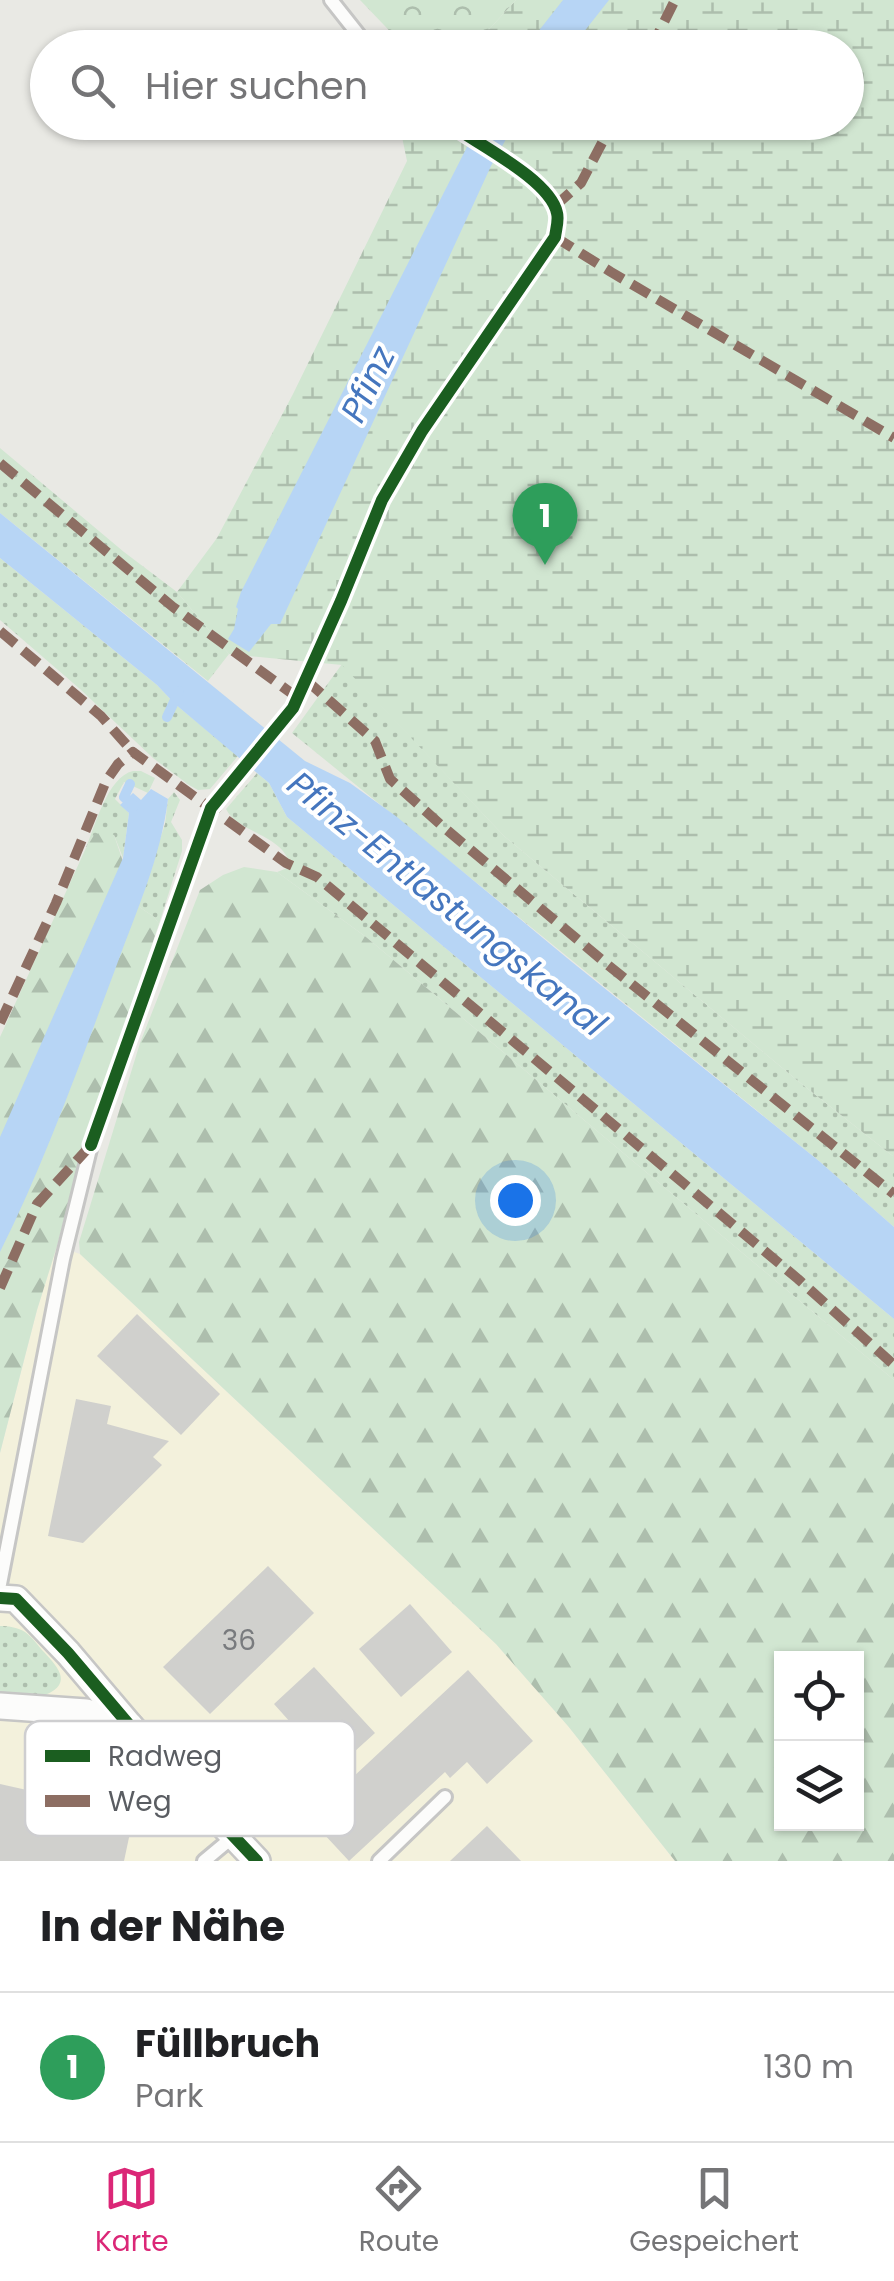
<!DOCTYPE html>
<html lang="de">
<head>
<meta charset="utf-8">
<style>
	:root { --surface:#fff; --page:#f2f2f2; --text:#202124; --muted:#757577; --line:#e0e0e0; --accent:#db2777 }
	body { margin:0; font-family:Poppins,sans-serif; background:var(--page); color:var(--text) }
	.controls { position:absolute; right:30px; bottom:30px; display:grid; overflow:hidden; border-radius:0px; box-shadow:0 2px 8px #0004 }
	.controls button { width:90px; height:90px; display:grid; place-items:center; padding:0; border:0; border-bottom:2px solid var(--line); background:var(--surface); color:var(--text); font:50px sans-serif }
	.you { position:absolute; left:515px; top:1200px; width:35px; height:35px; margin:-25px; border:8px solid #fff; border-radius:50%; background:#1a73e8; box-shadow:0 0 0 15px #1a73e833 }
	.badge { display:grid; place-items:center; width:65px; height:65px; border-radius:50%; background:var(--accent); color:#fff; font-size:32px; font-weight:700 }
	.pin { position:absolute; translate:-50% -82px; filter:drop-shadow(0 2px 5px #0008) }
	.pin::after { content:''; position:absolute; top:52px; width:35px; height:30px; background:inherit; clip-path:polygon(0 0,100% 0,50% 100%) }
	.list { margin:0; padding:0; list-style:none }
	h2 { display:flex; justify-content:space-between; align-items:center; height:130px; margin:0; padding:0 40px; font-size:42px }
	h2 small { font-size:32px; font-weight:400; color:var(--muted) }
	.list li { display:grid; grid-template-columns:65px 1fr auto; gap:30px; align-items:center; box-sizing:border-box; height:150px; padding:0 40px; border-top:2px solid var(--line) }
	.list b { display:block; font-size:38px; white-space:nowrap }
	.list p { margin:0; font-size:32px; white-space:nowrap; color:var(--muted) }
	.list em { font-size:32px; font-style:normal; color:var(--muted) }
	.icon { flex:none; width:55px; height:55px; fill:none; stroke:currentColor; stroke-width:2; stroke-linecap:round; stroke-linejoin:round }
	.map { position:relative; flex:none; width:894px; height:1861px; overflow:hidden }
	.search { position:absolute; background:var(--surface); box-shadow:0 2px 8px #0004; left:30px; right:30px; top:30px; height:110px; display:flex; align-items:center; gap:25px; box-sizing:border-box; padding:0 35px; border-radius:55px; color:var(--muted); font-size:38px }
	.sheet { height:280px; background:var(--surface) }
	nav { display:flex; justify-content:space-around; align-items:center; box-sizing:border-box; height:140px; border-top:2px solid var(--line); background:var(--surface); font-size:28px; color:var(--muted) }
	nav a { display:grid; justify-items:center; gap:5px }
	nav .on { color:var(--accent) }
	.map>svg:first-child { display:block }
	.commercial { fill:#f3f1dc }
	.grass { fill:url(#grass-dots) }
	.forest { fill:url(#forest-firs); fill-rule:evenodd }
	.wetland { fill:url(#wetland-marsh) }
	.park { fill:url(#park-crowns) }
	.water { fill:#b7d5f5 }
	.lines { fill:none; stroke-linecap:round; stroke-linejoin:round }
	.stream { stroke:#b7d5f5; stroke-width:10 }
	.building { fill:#d0d0cd }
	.lane-casing { stroke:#c6c6c5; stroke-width:18 }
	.street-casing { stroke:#c6c6c5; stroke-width:30 }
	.lane { stroke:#fcfcfb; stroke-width:12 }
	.street { stroke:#fcfcfb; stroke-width:25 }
	.quiet { stroke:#8d6e63; stroke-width:10; stroke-dasharray:20 10; stroke-linecap:butt }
	.cycleway-casing { stroke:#fff; stroke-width:19 }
	.cycleway { stroke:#1b5e20; stroke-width:12 }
	.labels { text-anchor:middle; stroke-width:8; stroke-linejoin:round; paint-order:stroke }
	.number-label { font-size:28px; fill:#797b7e }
	.water-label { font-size:35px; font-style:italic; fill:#4576be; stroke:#fff }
	.key { fill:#fff; stroke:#ceced0; stroke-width:2.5 }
	.key-label { font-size:28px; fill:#5a5d62 }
</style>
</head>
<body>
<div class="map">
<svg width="894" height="1861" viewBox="0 0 894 1861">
	<defs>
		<pattern id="grass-dots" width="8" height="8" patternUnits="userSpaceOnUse" patternTransform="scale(2.5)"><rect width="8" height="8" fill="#d1e6d1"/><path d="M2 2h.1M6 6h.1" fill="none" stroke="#adbead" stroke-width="1.8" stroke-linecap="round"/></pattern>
		<pattern id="forest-firs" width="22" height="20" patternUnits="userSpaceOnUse" patternTransform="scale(2.5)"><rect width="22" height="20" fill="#d1e6d1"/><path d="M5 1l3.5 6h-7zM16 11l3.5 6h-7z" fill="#adbead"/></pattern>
		<pattern id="wetland-marsh" width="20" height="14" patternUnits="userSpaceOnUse" patternTransform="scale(2.5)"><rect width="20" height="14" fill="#d1e6d1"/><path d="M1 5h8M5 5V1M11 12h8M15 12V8" fill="none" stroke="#adbead"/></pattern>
		<pattern id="park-crowns" width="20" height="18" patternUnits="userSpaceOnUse" patternTransform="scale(2.5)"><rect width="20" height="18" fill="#d1e6d1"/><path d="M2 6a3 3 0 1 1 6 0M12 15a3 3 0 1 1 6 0" fill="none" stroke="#adbead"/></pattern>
	</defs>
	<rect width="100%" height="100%" fill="#e9e9e4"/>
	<polygon class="commercial" points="57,1246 80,1254 496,1644 568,1726 675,1861 0,1861 0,1453 37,1310"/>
	<g class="grass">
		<polygon points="0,448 124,552 177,592 229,654 208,681 0,513"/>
		<polygon points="0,558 157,685 175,704 238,756 210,789 198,790 189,785 153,758 80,689 0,620"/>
		<polygon points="342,664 504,836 798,1081 894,1157 894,1227 819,1161 292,733"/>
		<path d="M 133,771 L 141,771 L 155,778 L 148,793 L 124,782 L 115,799 L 129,813 L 123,858 L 114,835 L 94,835 L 85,850 C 95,827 107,777 133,771 Z"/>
		<path d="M 257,773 L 269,783 L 287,817 L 894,1319 L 894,1380 L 366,937 L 277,872 L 290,867 C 286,835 237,833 226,809 Z"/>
		<polygon points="174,792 180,800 171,822 182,840 182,851 159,924 154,917 138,906 165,824 168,799"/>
		<path d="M 0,1626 C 8,1626 17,1627 25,1632 C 31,1636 37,1644 42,1650 C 56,1665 75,1683 45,1695 L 0,1692 Z"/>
	</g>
	<g class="forest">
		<polygon points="104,831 114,835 138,906 154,917 159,924 83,1146 57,1246 37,1310 0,1453 0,1037 85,850 94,835"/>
		<path d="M 244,867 L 277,872 L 366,937 L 894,1380 L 894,1861 L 675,1861 L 568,1726 L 496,1644 L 80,1254 L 79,1242 L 140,1043 L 200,890 L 223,875 ZM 782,1658 L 856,1658 L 856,1824 L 782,1824 Z"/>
	</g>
	<polygon class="wetland" points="516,0 894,0 894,1157 798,1081 504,836 342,665 229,654 177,592 217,538 293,394 407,161 402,137 394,123 846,122 846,48 473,47"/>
	<polygon class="park" points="360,0 516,0 473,47 406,48"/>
	<g class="water">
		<polygon points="563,0 609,0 572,47 526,47"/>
		<polygon points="476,123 515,123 491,166 280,624 271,624 249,652 228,639 234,629 238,609 236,607 241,592 466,149"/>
		<polygon points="0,513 305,761 350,783 397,817 567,958 819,1161 894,1227 894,1319 287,817 269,783 175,704 157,685 0,558"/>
		<path d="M 151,789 L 168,799 C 161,857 136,912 116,967 C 80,1063 46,1160 0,1252 L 0,1137 L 123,858 L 129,813 L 120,805 L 133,793 L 141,800 Z"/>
	</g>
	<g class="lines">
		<g class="stream">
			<polyline points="167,717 179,691"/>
			<polyline points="130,784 124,797 134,806"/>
		</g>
	</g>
	<g class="building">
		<polygon points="137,1314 220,1394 181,1435 97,1356"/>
		<polygon points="76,1399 111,1406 107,1424 169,1441 153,1457 162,1465 83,1543 48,1536"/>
		<polygon points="268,1566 314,1613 210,1714 163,1667"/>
		<polygon points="410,1604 452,1652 401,1697 359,1649"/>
		<polygon points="314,1667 375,1733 292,1808 265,1778 283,1761 268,1744 291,1723 274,1704"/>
		<polygon points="468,1670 533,1741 487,1784 467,1762 450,1778 445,1772 349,1861 309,1818"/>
		<polygon points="0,1784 134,1814 124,1861 0,1861"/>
		<polygon points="487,1826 521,1861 450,1861"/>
	</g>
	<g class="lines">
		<g class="lane-casing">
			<g id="lane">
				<polyline points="331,0 369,48"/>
				<path d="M 0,1584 L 63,1259 L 91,1145 L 211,808 L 293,708 L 341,601 L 382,500 L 422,431 L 555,237 C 556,229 559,220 557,213 C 550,179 475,143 447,122"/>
				<polyline points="204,1861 234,1836"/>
				<polyline points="379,1861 445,1797"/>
			</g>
		</g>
		<g class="street-casing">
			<g id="street">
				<polyline points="0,1598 16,1599 68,1653 130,1726 257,1861"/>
				<polyline points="0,1706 86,1712 130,1726"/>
			</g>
		</g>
		<use href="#lane" class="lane"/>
		<use href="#street" class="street"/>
		<g class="quiet">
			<polyline points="651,48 675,0"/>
			<polyline points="555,206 581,183 613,122"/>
			<polyline points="555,237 611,272 894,438"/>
			<polyline points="0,463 173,607 298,698"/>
			<polyline points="0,631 101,716 133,752"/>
			<polyline points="306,680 375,741 390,779 441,825 608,965 894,1194"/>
			<polyline points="0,1023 56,903 106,781 118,764 133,752 286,863 317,877 798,1279 894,1365"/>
			<polyline points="0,1288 37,1204 91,1145"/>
		</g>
		<g class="cycleway-casing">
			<g id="cycleway">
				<path d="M 91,1145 L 211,808 L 293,708 L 341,601 L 382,500 L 422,431 L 555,237 C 556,229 559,220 557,213 C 550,179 475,143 447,122"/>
				<polyline points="0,1598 16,1599 68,1653 130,1726 257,1861"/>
			</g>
		</g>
		<use href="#cycleway" class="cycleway"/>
	</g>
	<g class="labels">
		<g class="number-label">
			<text x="239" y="1650">36</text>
		</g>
		<g class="water-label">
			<text transform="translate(368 384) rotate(-64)" y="12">Pfinz</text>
			<text transform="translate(447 904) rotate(39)" y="12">Pfinz-Entlastungskanal</text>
		</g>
	</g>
	<rect x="25" y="1721" width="330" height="115" rx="15" class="key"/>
	<rect x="45" y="1750" width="45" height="12" fill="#1b5e20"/>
	<rect x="45" y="1795" width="45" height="12" fill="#8d6e63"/>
	<g class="key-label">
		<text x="108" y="1766">Radweg</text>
		<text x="108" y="1811">Weg</text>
	</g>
</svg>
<div class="controls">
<button><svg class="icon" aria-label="locate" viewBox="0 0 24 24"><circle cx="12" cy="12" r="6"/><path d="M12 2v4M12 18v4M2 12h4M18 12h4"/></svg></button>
<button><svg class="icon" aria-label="layers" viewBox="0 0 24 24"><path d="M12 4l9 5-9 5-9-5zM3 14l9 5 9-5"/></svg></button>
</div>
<div class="you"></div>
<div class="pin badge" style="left:545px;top:565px;background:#2e9e5b">1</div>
<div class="search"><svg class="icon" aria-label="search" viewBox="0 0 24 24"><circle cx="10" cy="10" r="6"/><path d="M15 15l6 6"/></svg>Hier suchen</div>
</div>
<section class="sheet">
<h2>In der Nähe<small></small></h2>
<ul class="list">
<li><span class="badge" style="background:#2e9e5b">1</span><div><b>Füllbruch</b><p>Park</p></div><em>130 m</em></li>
</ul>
</section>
<nav>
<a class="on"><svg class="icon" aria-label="map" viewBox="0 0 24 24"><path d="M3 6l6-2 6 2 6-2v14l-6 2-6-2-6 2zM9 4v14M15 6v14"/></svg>Karte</a>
<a><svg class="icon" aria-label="directions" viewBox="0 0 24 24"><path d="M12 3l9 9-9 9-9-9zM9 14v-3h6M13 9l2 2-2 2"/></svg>Route</a>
<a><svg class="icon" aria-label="saved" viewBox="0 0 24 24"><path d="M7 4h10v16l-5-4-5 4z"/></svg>Gespeichert</a>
</nav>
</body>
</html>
